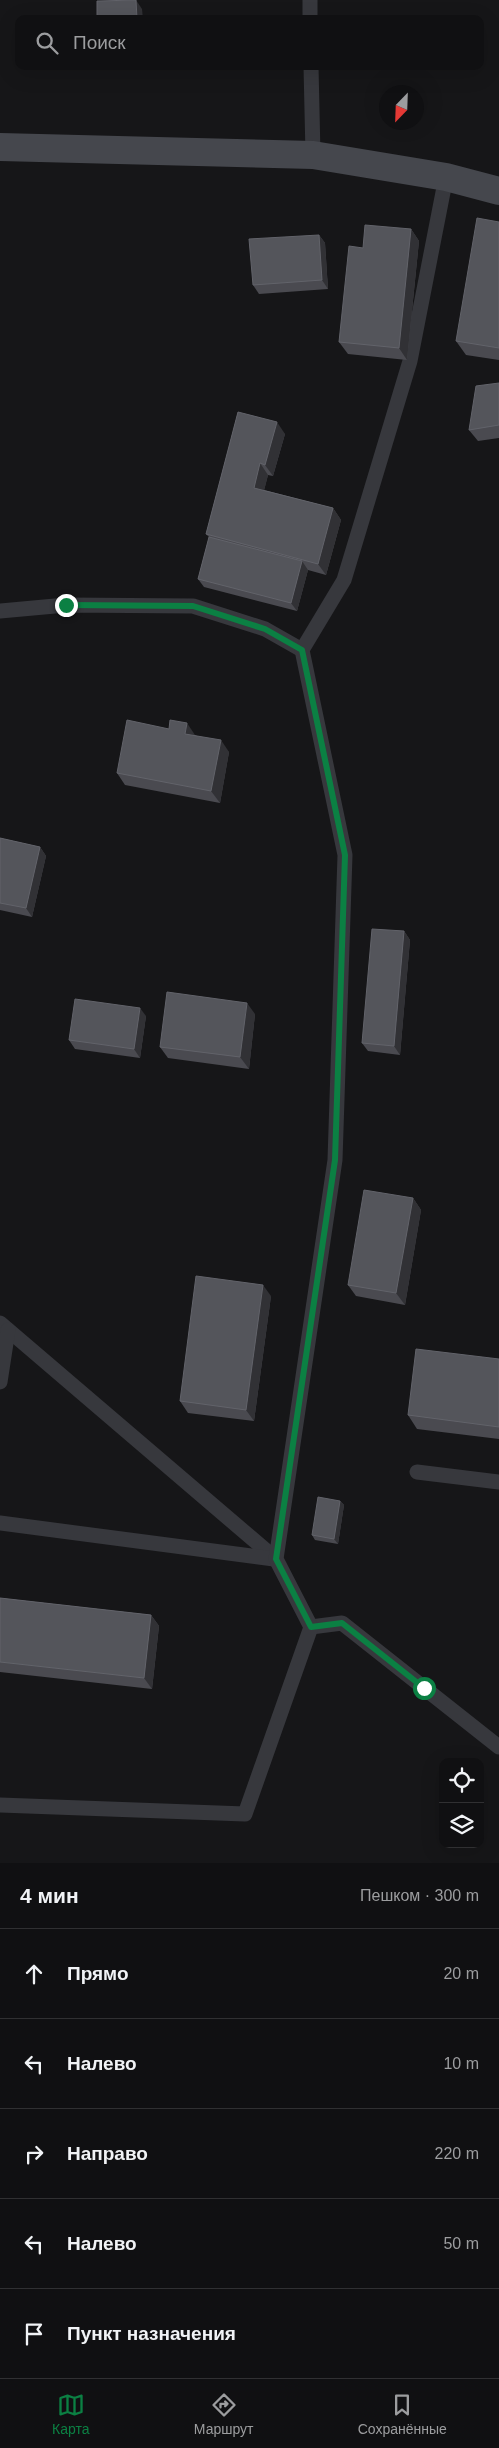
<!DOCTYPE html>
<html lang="ru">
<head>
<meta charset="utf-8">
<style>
	:root { --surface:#101012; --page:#19191b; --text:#f1f3f6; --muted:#9c9d9f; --line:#303032; --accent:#0b8043 }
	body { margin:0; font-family:Arial,sans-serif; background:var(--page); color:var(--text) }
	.controls { position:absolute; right:15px; bottom:15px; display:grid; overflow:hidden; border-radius:10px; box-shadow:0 5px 20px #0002 }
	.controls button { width:45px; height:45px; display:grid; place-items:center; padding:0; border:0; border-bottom:1px solid var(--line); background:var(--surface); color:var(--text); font:25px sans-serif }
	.compass { position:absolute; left:379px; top:85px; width:45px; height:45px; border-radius:50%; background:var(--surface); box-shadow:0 5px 20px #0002; rotate:203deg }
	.stop { position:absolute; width:15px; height:15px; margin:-11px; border:4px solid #0b8043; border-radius:50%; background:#fff }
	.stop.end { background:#0b8043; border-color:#fff; box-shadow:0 1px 5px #0008 }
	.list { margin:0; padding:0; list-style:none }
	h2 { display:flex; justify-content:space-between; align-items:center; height:65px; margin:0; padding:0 20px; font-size:21px }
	h2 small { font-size:16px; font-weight:400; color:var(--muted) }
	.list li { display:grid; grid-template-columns:32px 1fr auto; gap:15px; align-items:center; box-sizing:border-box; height:90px; padding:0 20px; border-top:1px solid var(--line) }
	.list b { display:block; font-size:19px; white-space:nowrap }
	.list em { font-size:16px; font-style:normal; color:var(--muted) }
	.icon { flex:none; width:28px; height:28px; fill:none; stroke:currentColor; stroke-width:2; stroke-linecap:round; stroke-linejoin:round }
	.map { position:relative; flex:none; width:499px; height:1863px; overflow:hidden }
	.search { position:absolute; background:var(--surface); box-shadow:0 5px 20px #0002; left:15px; right:15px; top:15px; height:55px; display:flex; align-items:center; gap:12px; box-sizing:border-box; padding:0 18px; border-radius:10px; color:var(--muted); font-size:19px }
	.sheet { height:515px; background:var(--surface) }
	nav { display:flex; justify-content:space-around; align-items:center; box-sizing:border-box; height:70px; border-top:1px solid var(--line); background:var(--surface); font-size:14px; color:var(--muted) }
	nav a { display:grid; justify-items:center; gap:2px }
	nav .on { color:var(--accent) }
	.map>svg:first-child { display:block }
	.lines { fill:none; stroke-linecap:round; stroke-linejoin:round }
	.lane { stroke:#37383d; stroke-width:15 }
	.secondary { stroke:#45474d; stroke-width:28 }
	.wall { fill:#4a4a50 }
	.shaded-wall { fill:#313135 }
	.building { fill:#54555b; stroke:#62636a }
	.route { stroke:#0b8043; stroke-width:6 }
</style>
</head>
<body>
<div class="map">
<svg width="499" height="1863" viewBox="0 0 499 1863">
	<rect width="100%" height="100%" fill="#161618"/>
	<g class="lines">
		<g class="lane">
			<polyline points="310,0 310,19"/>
			<polyline points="311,66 313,155"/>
			<polyline points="0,611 66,605 193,606 265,629 302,650"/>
			<polyline points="0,1323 276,1559"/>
			<polyline points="0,1382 8,1330"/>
			<polyline points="417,1472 499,1482"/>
			<polyline points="0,1523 274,1559"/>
			<polyline points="311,1627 342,1623 499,1747"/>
			<polyline points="0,1805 245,1814 311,1627 276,1559 335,1160 345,855 302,650 344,580 410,361 446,177"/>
		</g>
		<polyline class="secondary" points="0,147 313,155 446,177 499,191"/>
	</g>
	<g class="wall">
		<polygon points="499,222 499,360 466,355 456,341"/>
		<polygon points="411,229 419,241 407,360 348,354 339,342 363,248"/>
		<polygon points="319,235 325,243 328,289 259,294 253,285"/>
		<polygon points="499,383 499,438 478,441 469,430"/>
		<polygon points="238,412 285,434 273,476 268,475 264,490 333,508 341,520 326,575 308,570 297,611 204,587 198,579 209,537 206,534"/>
		<polygon points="195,735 229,752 220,803 125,785 117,773"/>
		<polygon points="0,838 40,847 46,856 32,917 0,910"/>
		<polygon points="404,931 410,940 400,1055 368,1051 362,1043"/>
		<polygon points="255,1014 249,1069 168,1058 160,1047"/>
		<polygon points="146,1016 140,1058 75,1049 69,1040"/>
		<polygon points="413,1198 421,1210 405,1305 356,1296 348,1285"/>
		<polygon points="271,1296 254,1421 188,1413 180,1401"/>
		<polygon points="499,1359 499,1439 417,1429 408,1415"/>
		<polygon points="340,1501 344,1505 338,1544 315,1540 312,1535"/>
		<polygon points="0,1598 151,1615 159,1626 152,1689 0,1672"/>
	</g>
	<g class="shaded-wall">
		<polygon points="136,0 142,9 143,19 137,19"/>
		<polygon points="411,229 419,241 407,360 399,348"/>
		<polygon points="319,235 325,243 328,289 322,280"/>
		<polygon points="277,422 285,434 273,476 265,465"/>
		<polygon points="260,463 268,475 262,499 254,488"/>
		<polygon points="333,508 341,520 326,575 318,564"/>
		<polygon points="302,561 308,570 297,611 291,603"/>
		<polygon points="187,723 195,735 193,745 185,734"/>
		<polygon points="221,740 229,752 220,803 211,791"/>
		<polygon points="40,847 46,856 32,917 26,908"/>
		<polygon points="404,931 410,940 400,1055 394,1046"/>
		<polygon points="247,1003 255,1014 249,1069 240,1057"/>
		<polygon points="140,1008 146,1016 140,1058 134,1049"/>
		<polygon points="413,1198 421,1210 405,1305 396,1293"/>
		<polygon points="263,1285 271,1296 254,1421 246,1410"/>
		<polygon points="340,1501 344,1505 338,1544 334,1539"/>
		<polygon points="151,1615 159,1626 152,1689 144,1678"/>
	</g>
	<g class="building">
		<polygon points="136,0 137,19 97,19 97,1"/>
		<polygon points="477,218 499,222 499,348 456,341"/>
		<polygon points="365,225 411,229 399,348 339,342 349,246 363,248"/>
		<polygon points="319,235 322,280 253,285 249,239"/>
		<polygon points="499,383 499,425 469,430 476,386"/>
		<polygon points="238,412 277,422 265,465 260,463 254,488 333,508 318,564 206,534"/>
		<polygon points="209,537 302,561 291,603 198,579"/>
		<polygon points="127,720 169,729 170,720 187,723 185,734 221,740 211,791 117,773"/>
		<polygon points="0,838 40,847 26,908 0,903"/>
		<polygon points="372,929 404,931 394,1046 362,1043"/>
		<polygon points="167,992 247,1003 240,1057 160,1047"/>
		<polygon points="75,999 140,1008 134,1049 69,1040"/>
		<polygon points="364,1190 413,1198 396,1293 348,1285"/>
		<polygon points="196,1276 263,1285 246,1410 180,1401"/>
		<polygon points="416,1349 499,1359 499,1427 408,1415"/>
		<polygon points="318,1497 340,1501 334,1539 312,1535"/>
		<polygon points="0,1598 151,1615 144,1678 0,1662"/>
	</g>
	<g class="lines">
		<polyline class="route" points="66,605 193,606 265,629 302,650 345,855 335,1160 276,1559 311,1627 342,1623 424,1688"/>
	</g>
</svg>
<div class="controls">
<button><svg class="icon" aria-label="locate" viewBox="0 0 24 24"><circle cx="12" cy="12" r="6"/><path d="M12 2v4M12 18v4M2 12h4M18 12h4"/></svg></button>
<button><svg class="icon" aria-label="layers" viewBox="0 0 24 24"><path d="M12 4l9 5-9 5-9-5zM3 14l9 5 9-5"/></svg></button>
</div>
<svg class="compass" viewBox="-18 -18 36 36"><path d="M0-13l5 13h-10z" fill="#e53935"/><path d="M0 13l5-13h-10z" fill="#9c9d9f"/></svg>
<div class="stop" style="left:424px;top:1688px"></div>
<div class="stop end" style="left:66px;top:605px"></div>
<div class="search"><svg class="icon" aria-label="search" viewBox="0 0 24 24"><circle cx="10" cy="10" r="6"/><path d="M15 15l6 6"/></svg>Поиск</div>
</div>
<section class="sheet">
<h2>4 мин<small>Пешком · 300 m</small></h2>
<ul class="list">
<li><svg class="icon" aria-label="ahead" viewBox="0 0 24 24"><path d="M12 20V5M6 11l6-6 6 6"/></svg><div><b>Прямо</b></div><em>20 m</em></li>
<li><svg class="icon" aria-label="left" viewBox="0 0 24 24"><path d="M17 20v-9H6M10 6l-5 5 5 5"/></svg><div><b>Налево</b></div><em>10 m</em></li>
<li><svg class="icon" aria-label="right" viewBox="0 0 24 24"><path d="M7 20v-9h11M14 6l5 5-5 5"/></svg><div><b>Направо</b></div><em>220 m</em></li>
<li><svg class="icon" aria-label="left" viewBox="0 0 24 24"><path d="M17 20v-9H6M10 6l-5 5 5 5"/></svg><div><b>Налево</b></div><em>50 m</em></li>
<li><svg class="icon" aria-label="arrive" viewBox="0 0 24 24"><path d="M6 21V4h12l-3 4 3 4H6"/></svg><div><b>Пункт назначения</b></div></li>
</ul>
</section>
<nav>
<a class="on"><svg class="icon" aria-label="map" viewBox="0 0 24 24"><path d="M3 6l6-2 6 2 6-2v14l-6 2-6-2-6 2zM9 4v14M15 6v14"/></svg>Карта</a>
<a><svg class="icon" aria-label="directions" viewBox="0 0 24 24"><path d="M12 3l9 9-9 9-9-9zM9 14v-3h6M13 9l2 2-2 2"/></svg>Маршрут</a>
<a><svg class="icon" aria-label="saved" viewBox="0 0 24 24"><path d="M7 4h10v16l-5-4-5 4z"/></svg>Сохранённые</a>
</nav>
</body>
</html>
